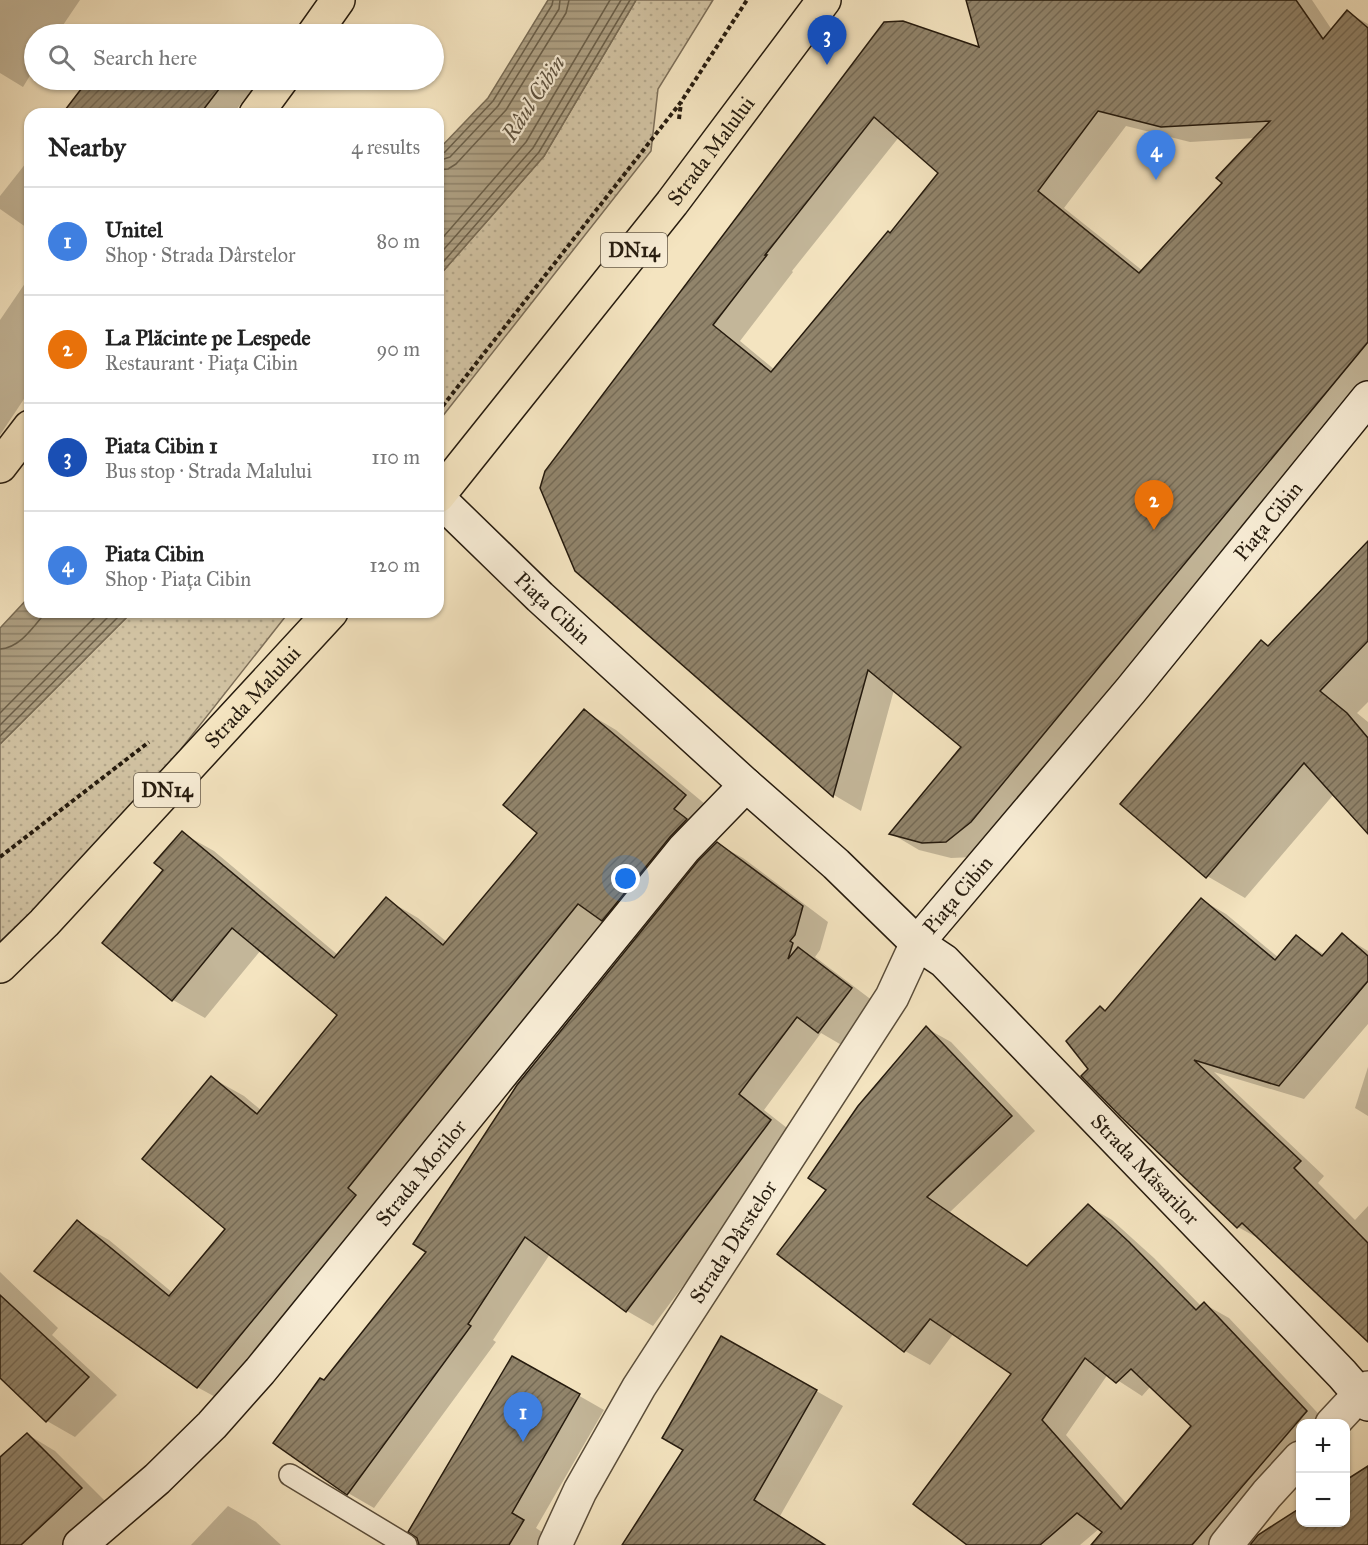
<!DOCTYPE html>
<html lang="en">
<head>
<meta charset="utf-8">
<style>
	:root { --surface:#fff; --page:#f6f6f6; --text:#222; --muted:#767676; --line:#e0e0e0; --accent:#8f2418 }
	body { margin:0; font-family:"IM FELL Great Primer",serif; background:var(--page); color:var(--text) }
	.controls { position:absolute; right:18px; bottom:18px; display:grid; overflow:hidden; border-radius:12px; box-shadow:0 2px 4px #0004 }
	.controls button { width:54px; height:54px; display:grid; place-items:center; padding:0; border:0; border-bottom:2px solid var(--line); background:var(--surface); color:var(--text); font:30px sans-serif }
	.you { position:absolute; left:626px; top:879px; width:21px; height:21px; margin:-15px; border:4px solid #fff; border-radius:50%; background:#1a73e8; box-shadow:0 0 0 9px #1a73e833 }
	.badge { display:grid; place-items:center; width:39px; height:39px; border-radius:50%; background:var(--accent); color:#fff; font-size:20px; font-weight:700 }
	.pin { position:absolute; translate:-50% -50px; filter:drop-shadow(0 2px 3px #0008) }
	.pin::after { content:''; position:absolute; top:32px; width:21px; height:18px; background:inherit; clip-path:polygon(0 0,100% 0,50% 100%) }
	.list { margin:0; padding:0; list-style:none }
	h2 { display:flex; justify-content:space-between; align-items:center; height:78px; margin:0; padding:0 24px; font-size:26px }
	h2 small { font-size:20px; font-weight:400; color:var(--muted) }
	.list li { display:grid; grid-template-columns:39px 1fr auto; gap:18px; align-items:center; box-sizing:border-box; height:108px; padding:0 24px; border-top:2px solid var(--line) }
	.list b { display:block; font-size:22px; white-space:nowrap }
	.list p { margin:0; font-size:20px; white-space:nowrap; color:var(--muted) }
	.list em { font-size:20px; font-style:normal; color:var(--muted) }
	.icon { flex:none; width:33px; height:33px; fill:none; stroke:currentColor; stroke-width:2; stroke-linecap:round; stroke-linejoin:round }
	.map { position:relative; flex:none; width:1368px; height:1545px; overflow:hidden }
	.search { position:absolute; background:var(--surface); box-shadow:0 2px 4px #0004; left:24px; top:24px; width:420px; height:66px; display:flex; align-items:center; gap:15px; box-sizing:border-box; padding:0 21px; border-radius:33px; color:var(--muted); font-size:22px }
	.panel { position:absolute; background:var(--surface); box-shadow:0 2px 4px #0004; left:24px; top:108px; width:420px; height:510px; border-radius:18px }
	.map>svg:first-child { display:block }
	.grass { fill:url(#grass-dots); stroke:#7c6e58; stroke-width:1.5 }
	.water { fill:url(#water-rules); stroke:#786b54; stroke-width:1.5 }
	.shadow { fill:#0003; fill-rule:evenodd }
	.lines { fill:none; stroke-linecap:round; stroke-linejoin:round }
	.shore { stroke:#6a5e48; stroke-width:1.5 }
	.building { fill:url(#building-hatch); stroke:#261b0e; stroke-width:1.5; fill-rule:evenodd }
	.lane-casing { stroke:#5a4d3a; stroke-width:24 }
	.street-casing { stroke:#5a4d3a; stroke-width:36 }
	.secondary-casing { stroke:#261b0e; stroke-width:36 }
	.primary-casing { stroke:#261b0e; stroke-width:36 }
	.path { stroke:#261b0e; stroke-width:4; stroke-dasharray:4.5 3; stroke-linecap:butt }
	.lane { stroke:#f8edd6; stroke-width:21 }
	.street { stroke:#f8edd6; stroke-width:33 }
	.secondary { stroke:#f8edd6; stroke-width:33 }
	.primary { stroke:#f4e4c0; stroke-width:33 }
	.labels { text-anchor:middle; stroke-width:4.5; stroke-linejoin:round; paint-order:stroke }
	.shield { fill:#f8edd6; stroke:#655a4a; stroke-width:1.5 }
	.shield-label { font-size:20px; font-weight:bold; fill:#261b0e }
	.street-label { font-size:21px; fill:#261b0e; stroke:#f8edd6 }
	.water-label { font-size:22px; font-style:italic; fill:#5c503d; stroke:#f8edd6 }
</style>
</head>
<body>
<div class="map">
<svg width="1368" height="1545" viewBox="0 0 1368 1545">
	<defs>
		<pattern id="grass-dots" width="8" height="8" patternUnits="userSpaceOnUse" patternTransform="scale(1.5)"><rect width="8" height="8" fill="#d1c2a2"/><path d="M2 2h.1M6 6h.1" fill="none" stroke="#b3a68a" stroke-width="1.8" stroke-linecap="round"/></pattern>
		<pattern id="water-rules" width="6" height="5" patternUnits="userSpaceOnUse" patternTransform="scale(1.5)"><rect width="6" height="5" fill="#aea083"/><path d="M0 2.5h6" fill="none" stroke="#8d826a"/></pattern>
		<pattern id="building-hatch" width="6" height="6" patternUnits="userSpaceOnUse" patternTransform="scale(1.5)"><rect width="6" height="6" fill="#91846b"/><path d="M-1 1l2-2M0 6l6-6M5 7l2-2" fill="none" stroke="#766b56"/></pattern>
	</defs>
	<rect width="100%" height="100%" fill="#f4e4c0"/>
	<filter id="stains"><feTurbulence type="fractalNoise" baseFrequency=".00333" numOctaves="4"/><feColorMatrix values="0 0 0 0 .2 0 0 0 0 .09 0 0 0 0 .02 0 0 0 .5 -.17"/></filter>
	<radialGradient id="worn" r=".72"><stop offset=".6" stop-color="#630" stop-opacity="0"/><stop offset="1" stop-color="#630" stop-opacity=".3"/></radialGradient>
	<g class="grass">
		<polygon points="636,0 713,0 658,89 651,151 438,422 438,277 544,156"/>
		<polygon points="132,612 289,612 44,923 0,966 0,744"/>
	</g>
	<g class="water">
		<polygon points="548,0 636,0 544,156 438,277 438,150 488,98"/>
		<polygon points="30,596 30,612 132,612 0,744 0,628"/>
	</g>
	<g class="shadow">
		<polygon points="0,0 80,0 57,34 34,34 34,69 23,87 0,73"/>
		<path d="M 968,0 L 1312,0 L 1332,30 L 1347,12 L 1368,24 L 1368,391 L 974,857 L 951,858 L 919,850 L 892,834 L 963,747 L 894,690 L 861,811 L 834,795 L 573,567 L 573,563 L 884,23 L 981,49 ZM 1126,126 L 1190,142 L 1256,138 L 1224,183 L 1143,271 L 1064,208 ZM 899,137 L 940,173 L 775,370 L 740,341 L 793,272 L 792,271 Z"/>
		<polygon points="187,27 199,34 181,34"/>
		<polygon points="130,28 141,34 125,34"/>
		<polygon points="90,80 259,80 233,114 64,114"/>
		<polygon points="30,158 30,230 0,209 0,196"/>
		<polygon points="30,276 30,390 0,435 0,320"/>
		<polygon points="1368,543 1368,702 1357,713 1368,722 1368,825 1334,794 1245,898 1207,876 1261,642 1270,646"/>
		<polygon points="584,711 616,730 717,814 705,829 718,838 697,861 699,863 717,844 743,858 828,922 820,950 815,957 877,1004 845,1047 821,1033 764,1110 796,1135 653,1326 627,1311 550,1254 493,1340 496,1342 374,1508 348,1493 324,1382 428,1252 637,939 609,923 230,1405 197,1387 77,1222 109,1240 173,1293 227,1228 212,1078 244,1096 262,1111 339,1015 261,950 205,1018 173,1000 165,870 182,833 214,851 338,955 386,899 418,918 447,942 539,833"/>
		<polygon points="1202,900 1226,914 1279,958 1297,937 1325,955 1342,935 1368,951 1368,1024 1304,1099 1214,1072 1324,1176 1318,1183 1355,1220 1368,1206 1368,1340 1263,1241 1238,1227 1122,1116 1090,1069 1100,1008 1106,1011"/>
		<path d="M 926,1028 L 951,1042 L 1035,1131 L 950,1212 L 1029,1267 L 1088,1206 L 1112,1220 L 1154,1258 L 1201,1306 L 1204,1304 L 1229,1318 L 1328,1424 L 1300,1424 L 1300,1461 L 1228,1545 L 1122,1545 L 1100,1528 L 1080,1545 L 967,1545 L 1013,1374 L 954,1333 L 930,1365 L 905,1351 L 779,1254 L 828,1190 ZM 1108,1374 L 1142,1396 L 1151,1386 L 1193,1425 L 1127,1504 L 1066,1435 Z"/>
		<polygon points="1368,1067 1368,1116 1355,1108"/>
		<polygon points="0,1272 58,1328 52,1335 117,1395 75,1437 47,1421 0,1375"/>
		<polygon points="722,1338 843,1406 780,1516 811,1545 624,1545 686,1450"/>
		<polygon points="513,1358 604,1410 536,1528 548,1536 543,1545 419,1545 419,1539"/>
		<polygon points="27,1434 55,1451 109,1505 67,1545 0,1545 0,1459"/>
		<polygon points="1363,1471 1368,1474 1368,1545 1252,1545 1259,1536 1300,1510 1300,1522 1346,1522 1346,1481"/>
		<polygon points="228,1506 256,1522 281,1545 191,1545"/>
	</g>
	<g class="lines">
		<g class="shore">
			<polyline points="438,154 445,152 493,101 552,5 553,0"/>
			<polyline points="438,161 450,157 498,106 559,9 560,0"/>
			<polyline points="438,170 448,169 456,164 506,110 566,13 569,0"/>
			<polyline points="438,243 526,142 610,0"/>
			<polyline points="438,256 533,148 621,0"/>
			<polyline points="438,268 539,152 630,0"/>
			<path d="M 0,649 C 20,648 34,626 46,612"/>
			<polyline points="0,713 100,612"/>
			<polyline points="0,725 113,612"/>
			<polyline points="0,736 123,612"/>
		</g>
	</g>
	<g class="building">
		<path d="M 966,0 L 1296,0 L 1323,39 L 1347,10 L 1368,28 L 1368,342 L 971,822 L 946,842 L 922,843 L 889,834 L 961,747 L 868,670 L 833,797 L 575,571 L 540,488 L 545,471 L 884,22 L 903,21 L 979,47 ZM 1098,111 L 1161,127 L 1270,121 L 1216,178 L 1222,183 L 1139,273 L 1038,191 ZM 874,117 L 938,173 L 890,233 L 888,231 L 771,372 L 713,325 L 767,255 L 765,255 Z"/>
		<polygon points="88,80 226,80 200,114 62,114"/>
		<polygon points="1368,541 1368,641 1320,691 1347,713 1368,738 1368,834 1304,763 1206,878 1120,804 1261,640 1268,646"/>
		<polygon points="584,709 686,795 674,809 687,819 670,837 602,921 578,904 348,1188 356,1195 197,1388 34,1271 77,1220 169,1296 225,1229 142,1159 211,1076 257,1114 337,1015 232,928 172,1001 102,943 163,870 154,863 182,831 334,958 386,897 443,945 537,833 503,805"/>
		<polygon points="717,842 803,906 795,935 790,941 793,943 788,959 798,947 852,988 818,1033 797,1017 739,1094 771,1120 626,1312 525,1237 468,1324 471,1326 347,1495 273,1443 320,1378 324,1380 426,1252 413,1244 517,1085 698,861"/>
		<polygon points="1201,898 1275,960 1296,935 1322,956 1342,933 1368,956 1368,981 1279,1086 1194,1060 1301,1161 1294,1168 1368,1243 1368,1342 1242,1223 1237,1228 1121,1117 1081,1076 1088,1069 1066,1041 1100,1006 1105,1011"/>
		<path d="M 926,1026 L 1012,1116 L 927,1197 L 1027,1266 L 1088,1204 L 1129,1242 L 1196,1310 L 1204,1302 L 1307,1411 L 1192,1545 L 1091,1545 L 1102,1532 L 1077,1513 L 1040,1545 L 967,1545 L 913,1504 L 1011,1374 L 930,1319 L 904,1352 L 777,1254 L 826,1190 L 808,1178 L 858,1106 ZM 1085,1358 L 1116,1383 L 1131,1369 L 1191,1426 L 1121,1509 L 1042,1420 Z"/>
		<polygon points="0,1295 89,1377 46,1422 0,1378"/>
		<polygon points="721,1336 817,1390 754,1500 825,1545 622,1545 683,1450 662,1438"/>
		<polygon points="512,1356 580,1394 512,1513 524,1520 509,1545 419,1545 417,1538 408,1532"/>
		<polygon points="27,1433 82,1488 21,1545 0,1545 0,1457"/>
		<polygon points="1368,1466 1368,1545 1250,1545 1258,1535 1300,1508 1300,1522 1346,1522 1346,1480"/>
	</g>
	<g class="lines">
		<g class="lane-casing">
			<polyline id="lane" points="290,1475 406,1545"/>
		</g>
		<g class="street-casing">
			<g id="street">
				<polyline points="1332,1424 1360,1394 1368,1388"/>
				<path id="s1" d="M 555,1545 L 580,1491 L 639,1387 L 892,997 L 917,943"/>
				<polyline points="1226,1545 1267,1494 1300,1458"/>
			</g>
		</g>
		<g class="secondary-casing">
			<g id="secondary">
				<path id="s2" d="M 438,498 L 540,597 L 746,785 L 836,864 L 917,943 L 944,961 L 1342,1374 L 1368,1404"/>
				<path id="s3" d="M 917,943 L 1131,690 L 1368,398"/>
				<path id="s4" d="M 80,1545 L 157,1479 L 212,1425 L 260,1371 L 684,849 L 746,785"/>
			</g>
		</g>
		<g class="primary-casing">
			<g id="primary">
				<polyline points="314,34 338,0"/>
				<polyline points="256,114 281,80"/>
				<polyline points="0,466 30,427"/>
				<path id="s5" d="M 438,496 L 672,203 L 824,0"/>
				<path id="s6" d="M 0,966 L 44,923 L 331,612"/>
			</g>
		</g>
		<g class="path">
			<polyline points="679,119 681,103"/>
			<polyline points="438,412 681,102 747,0"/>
			<polyline points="0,857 149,742"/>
		</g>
		<use href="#lane" class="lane"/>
		<use href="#street" class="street"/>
		<use href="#secondary" class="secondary"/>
		<use href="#primary" class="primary"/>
	</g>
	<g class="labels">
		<g class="shield">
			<rect x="601" y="233" width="66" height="34" rx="4.5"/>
			<rect x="134" y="773" width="66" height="34" rx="4.5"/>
		</g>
		<g class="shield-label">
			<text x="634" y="257">DN14</text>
			<text x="167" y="797">DN14</text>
		</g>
		<g class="street-label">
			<text dy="7" stroke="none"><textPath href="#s5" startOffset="440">Strada Malului</textPath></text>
			<text dy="7" stroke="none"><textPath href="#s3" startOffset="549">Piața Cibin</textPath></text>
			<text dy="7" stroke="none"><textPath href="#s2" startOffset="159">Piața Cibin</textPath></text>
			<text dy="7" stroke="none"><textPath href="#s6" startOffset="369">Strada Malului</textPath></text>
			<text dy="7" stroke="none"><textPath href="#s3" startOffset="63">Piața Cibin</textPath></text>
			<text dy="7" stroke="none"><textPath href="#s2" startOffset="976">Strada Măsarilor</textPath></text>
			<text dy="7" stroke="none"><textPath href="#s4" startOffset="506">Strada Morilor</textPath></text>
			<text dy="7" stroke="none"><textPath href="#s1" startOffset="352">Strada Dârstelor</textPath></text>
		</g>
		<g class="water-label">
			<text transform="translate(533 98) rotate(-57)" y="8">Râul Cibin</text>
		</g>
	</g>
	<rect width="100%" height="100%" filter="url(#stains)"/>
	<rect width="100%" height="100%" fill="url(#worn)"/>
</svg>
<div class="controls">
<button>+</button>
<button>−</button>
</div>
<div class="you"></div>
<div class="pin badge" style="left:523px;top:1442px;background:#3f7fe0">1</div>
<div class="pin badge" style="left:1154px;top:530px;background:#e8710a">2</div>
<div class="pin badge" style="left:827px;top:65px;background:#1a4fb4">3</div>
<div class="pin badge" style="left:1156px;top:180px;background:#3f7fe0">4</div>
<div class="search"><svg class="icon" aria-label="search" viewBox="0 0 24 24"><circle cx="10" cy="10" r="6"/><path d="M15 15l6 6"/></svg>Search here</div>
<section class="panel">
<h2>Nearby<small>4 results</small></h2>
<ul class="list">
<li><span class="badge" style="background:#3f7fe0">1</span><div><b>Unitel</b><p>Shop · Strada Dârstelor</p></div><em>80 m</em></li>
<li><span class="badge" style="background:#e8710a">2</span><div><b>La Plăcinte pe Lespede</b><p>Restaurant · Piața Cibin</p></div><em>90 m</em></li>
<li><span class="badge" style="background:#1a4fb4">3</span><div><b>Piata Cibin 1</b><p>Bus stop · Strada Malului</p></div><em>110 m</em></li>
<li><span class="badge" style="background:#3f7fe0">4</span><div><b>Piata Cibin</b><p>Shop · Piața Cibin</p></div><em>120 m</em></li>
</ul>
</section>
</div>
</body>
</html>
